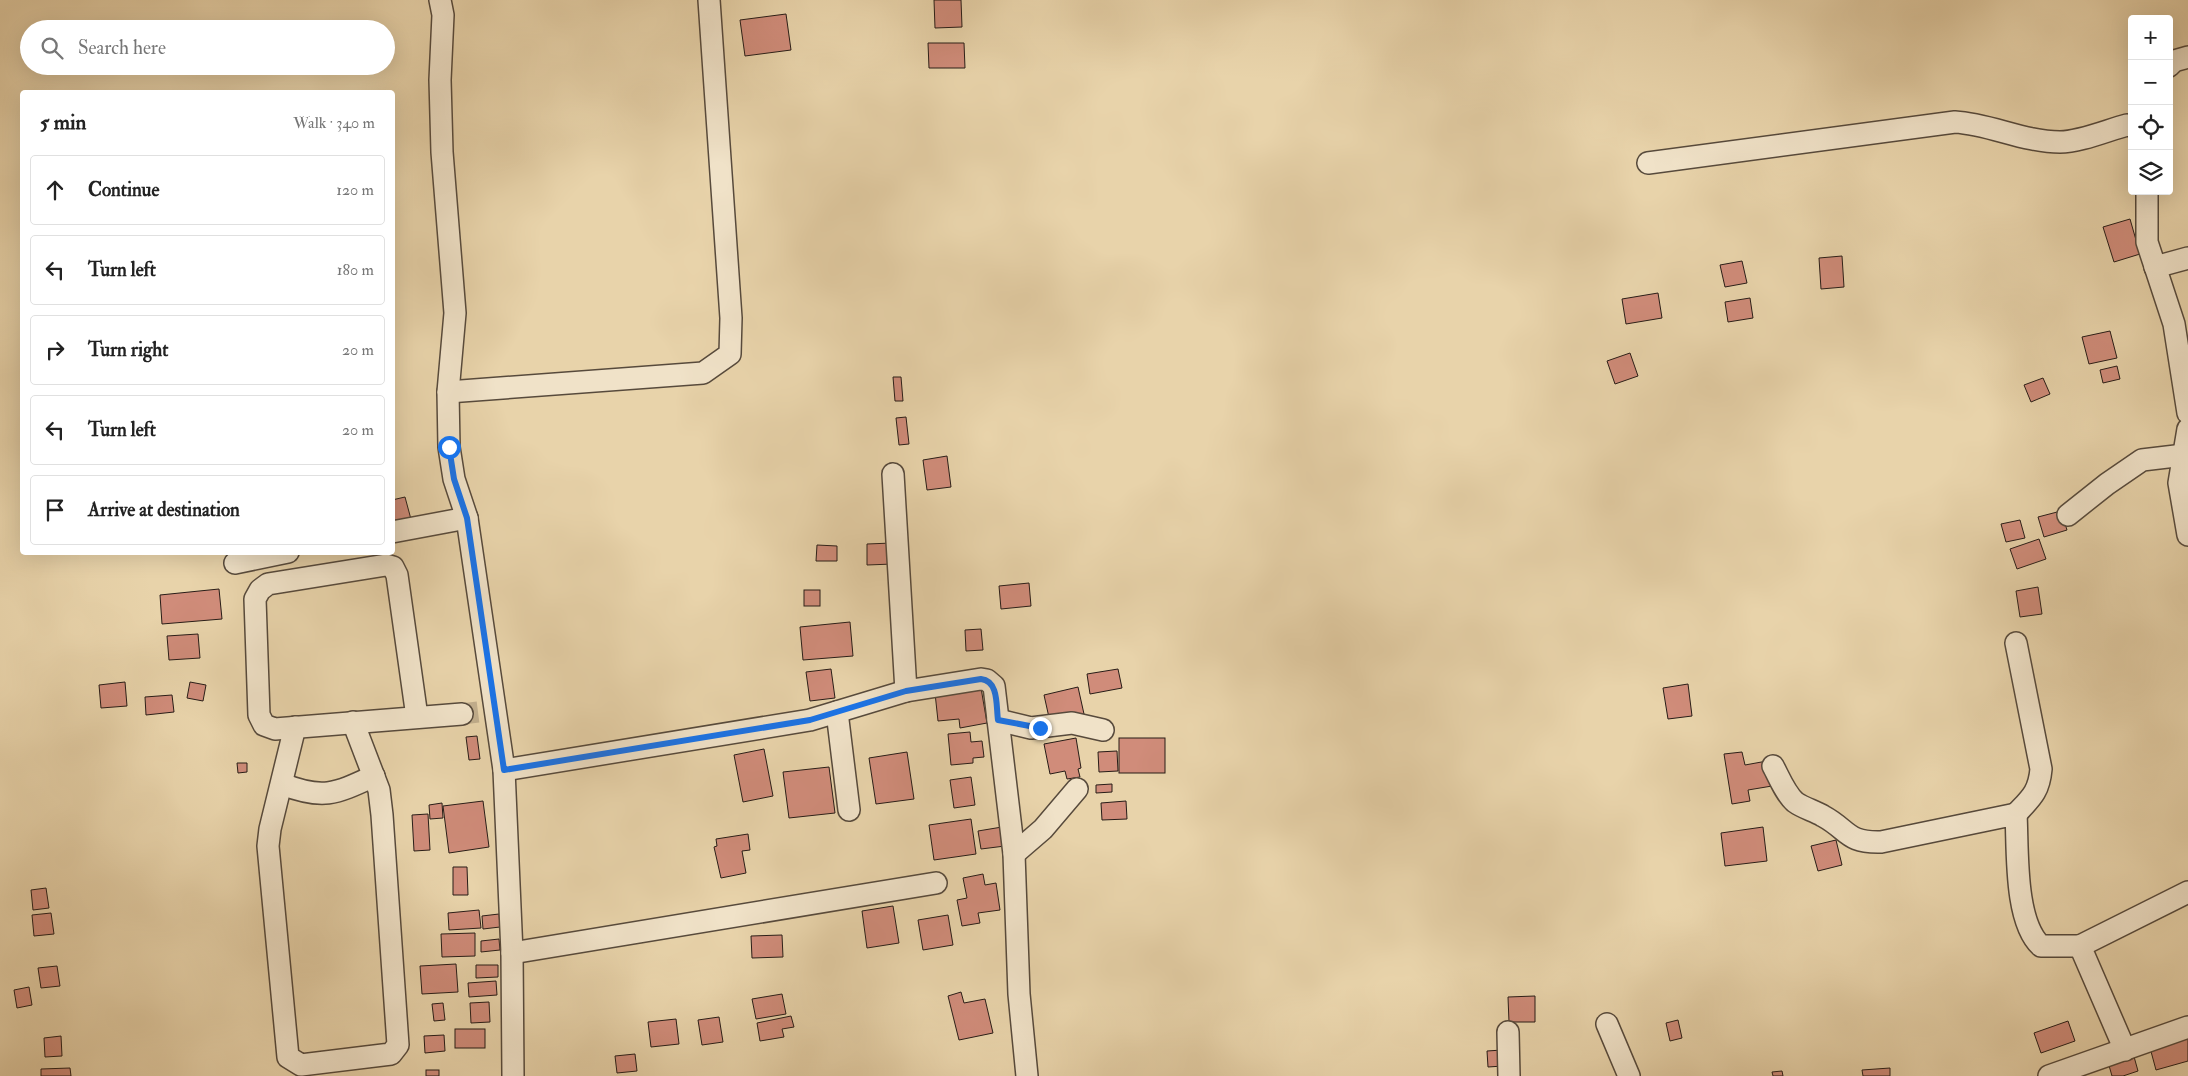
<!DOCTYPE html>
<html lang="en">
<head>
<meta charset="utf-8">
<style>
	:root { --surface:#fff; --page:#f6f6f6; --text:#222; --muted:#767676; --line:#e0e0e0 }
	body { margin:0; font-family:"IM FELL Double Pica",serif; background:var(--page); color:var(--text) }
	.controls { position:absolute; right:15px; top:15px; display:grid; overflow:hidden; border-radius:5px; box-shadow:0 5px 20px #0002 }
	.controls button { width:45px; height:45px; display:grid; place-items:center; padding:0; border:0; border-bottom:1px solid var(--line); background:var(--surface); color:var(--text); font:25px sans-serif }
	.stop { position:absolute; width:15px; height:15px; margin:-11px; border:4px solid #1a73e8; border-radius:50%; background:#fff }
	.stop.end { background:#1a73e8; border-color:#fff; box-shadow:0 1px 5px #0008 }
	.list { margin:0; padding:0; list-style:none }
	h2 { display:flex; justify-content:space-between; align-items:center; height:65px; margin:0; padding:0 20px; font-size:21px }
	h2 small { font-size:16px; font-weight:400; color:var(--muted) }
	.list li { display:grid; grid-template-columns:32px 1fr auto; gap:15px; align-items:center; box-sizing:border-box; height:70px; margin:0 10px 10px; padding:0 10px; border:1px solid var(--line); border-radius:5px }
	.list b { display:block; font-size:19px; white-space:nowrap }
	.list em { font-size:16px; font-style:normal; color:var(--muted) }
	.icon { flex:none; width:28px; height:28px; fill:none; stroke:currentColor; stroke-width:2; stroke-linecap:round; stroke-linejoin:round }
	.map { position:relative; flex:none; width:2188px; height:1076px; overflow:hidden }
	.search { position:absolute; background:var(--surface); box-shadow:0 5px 20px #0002; left:20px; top:20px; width:375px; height:55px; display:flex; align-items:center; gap:12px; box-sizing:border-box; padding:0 18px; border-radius:28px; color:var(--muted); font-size:19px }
	.panel { position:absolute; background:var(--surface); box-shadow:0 5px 20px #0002; left:20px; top:90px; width:375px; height:465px; border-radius:5px }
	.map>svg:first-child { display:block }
	.building { fill:#d08c7a; stroke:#271c17 }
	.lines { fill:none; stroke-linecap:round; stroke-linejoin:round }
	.minor-tunnel { stroke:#c1ae8d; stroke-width:21; stroke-dasharray:21 11; stroke-linecap:butt }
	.minor-casing { stroke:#574a3c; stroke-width:24 }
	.minor { stroke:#f0e2c8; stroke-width:21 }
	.route { stroke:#1a73e8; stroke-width:6 }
</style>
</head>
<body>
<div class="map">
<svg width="2188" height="1076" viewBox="0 0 2188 1076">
	<rect width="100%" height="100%" fill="#e8d3aa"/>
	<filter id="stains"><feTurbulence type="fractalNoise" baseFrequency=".004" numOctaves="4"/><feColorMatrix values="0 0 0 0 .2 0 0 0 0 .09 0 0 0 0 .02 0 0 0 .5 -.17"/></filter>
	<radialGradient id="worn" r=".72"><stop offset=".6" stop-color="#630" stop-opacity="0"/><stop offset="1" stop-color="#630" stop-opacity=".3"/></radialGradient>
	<g class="building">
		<polygon points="934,0 961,0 962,27 935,28"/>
		<polygon points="786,14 791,50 745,56 740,20"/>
		<polygon points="928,43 964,43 965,68 929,68"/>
		<polygon points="2130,219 2140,254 2114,262 2103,227"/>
		<polygon points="1842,256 1844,287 1821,289 1819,258"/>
		<polygon points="1742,261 1747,283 1725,287 1720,265"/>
		<polygon points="1658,293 1662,318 1626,324 1622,299"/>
		<polygon points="1750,298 1753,318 1728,322 1725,302"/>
		<polygon points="2110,331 2117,358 2089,364 2082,337"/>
		<polygon points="1630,353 1638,376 1615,384 1607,361"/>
		<polygon points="2117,366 2120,379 2103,383 2100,370"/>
		<polygon points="893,377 901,377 903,401 895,401"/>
		<polygon points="2043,378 2050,394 2031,402 2024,385"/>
		<polygon points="906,417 909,444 899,445 896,418"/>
		<polygon points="947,456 951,487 927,490 923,460"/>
		<polygon points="405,497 412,523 392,528 392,500"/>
		<polygon points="2061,511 2067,530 2044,537 2038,517"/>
		<polygon points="2020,520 2025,538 2006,542 2001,524"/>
		<polygon points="2039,539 2046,559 2017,569 2010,549"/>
		<polygon points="892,543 893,564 867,565 867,544"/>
		<polygon points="817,545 837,546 837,561 816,561"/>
		<polygon points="1029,583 1031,606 1001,609 999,586"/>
		<polygon points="2038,587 2042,614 2020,617 2016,591"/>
		<polygon points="219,589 222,619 162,624 160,595"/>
		<rect x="804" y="590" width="16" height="16"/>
		<polygon points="850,622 853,656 803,660 800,627"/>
		<polygon points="981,629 983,650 966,651 965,630"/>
		<polygon points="198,634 200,658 169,660 167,636"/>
		<polygon points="831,669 835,698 810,701 806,672"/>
		<polygon points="1118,669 1122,688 1090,694 1087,674"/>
		<polygon points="125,682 127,706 101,708 99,685"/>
		<polygon points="190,682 206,685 203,701 187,698"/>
		<polygon points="1688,684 1692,716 1668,719 1663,688"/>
		<polygon points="1078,687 1084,714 1050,722 1044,695"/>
		<polygon points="981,688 987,723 960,728 959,719 938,721 935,693"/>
		<polygon points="172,695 174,712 146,715 145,697"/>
		<polygon points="970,732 971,742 982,741 984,757 973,758 973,763 951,765 948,734"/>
		<polygon points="477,736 480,759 469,760 466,737"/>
		<polygon points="1076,738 1081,768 1078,769 1080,777 1067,779 1065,771 1050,774 1044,744"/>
		<rect x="1119" y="738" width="46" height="35"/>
		<polygon points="764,749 773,796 743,802 734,755"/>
		<polygon points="1117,751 1118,771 1099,772 1098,752"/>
		<polygon points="907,752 914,799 876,804 869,758"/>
		<polygon points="1742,752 1745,765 1767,761 1772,786 1748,790 1750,801 1732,804 1724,754"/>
		<polygon points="237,763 247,763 247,772 238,773"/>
		<polygon points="829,767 835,813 789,818 783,772"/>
		<polygon points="971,777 975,805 954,808 950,780"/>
		<polygon points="1112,784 1112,792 1096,793 1096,785"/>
		<polygon points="483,801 489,847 449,853 443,806"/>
		<polygon points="1126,801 1127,819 1102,820 1101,803"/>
		<polygon points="442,803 443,818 430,819 429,805"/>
		<polygon points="428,814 430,850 414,851 412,815"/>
		<polygon points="971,819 976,854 934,860 929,825"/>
		<polygon points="1002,827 1005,846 981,849 978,831"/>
		<polygon points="1763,827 1767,861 1725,866 1721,833"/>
		<polygon points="748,834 750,850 742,851 746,873 721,878 714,847 717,846 716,839"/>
		<polygon points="1836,840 1842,865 1818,871 1811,846"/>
		<polygon points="453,867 467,867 468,895 453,895"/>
		<polygon points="983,874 985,885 996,883 1000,910 978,913 980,923 962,926 957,900 967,898 963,878"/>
		<polygon points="46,888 49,908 33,910 31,890"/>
		<polygon points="893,906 899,943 867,948 862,911"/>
		<polygon points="479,910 481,928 449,930 448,913"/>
		<polygon points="51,913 54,934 34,936 32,915"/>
		<polygon points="499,914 500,927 483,929 482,916"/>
		<polygon points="948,915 953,945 923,950 918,920"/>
		<polygon points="475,933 475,956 442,957 441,934"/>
		<polygon points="782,935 783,957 752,958 751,936"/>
		<polygon points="499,939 500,950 481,952 481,941"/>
		<polygon points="456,964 458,992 422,994 420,966"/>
		<polygon points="476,965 498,965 498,977 476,978"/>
		<polygon points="57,966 60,986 41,988 38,968"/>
		<polygon points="496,981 497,995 469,997 468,983"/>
		<polygon points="29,987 32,1005 17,1008 14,990"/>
		<polygon points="961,992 964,1003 985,999 993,1033 959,1040 948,996"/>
		<polygon points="782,994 786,1014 756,1019 752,999"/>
		<polygon points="1535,996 1535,1022 1509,1022 1508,997"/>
		<polygon points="489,1002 490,1022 471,1023 470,1003"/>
		<polygon points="443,1003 445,1020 434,1021 432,1004"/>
		<polygon points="791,1016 794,1027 782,1029 784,1037 760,1041 757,1023"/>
		<polygon points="719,1017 723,1042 702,1045 698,1020"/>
		<polygon points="676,1019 679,1044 651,1047 648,1022"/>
		<polygon points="1678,1020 1682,1038 1670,1041 1666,1023"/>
		<polygon points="2068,1021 2075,1041 2041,1053 2034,1033"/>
		<rect x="455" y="1029" width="30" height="19"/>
		<polygon points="2188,1034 2188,1061 2156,1070 2149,1044"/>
		<polygon points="444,1035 445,1051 425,1053 424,1036"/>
		<polygon points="61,1036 62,1056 45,1057 44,1038"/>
		<polygon points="1502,1050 1503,1066 1488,1067 1487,1051"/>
		<polygon points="2133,1053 2138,1071 2123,1076 2112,1076 2108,1062"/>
		<polygon points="635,1054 637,1071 617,1073 615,1056"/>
		<polygon points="70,1068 71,1076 41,1076 41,1069"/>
		<polygon points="1890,1068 1890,1076 1863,1076 1862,1070"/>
		<rect x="426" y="1070" width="13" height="6"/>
		<polygon points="1782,1071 1783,1076 1773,1076 1772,1072"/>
	</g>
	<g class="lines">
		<polyline class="minor-tunnel" points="462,714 478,712"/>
		<g class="minor-casing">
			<g id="minor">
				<polyline points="440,0 443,15 440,80 442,152 455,313 448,392 449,447 454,479 467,518 504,770 512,953 513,1076"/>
				<polyline points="2169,66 2174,61 2188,57"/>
				<path d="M 1648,163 L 1955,122 C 1990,124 2024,142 2060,142 C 2080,142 2108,130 2127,125 L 2132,126"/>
				<polyline points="2147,191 2147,242 2174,324 2188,413"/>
				<polyline points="2155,267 2188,258"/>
				<polyline points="448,392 703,373 730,354 731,318 709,0"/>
				<polyline points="2188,429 2179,483 2188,535"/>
				<polyline points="893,474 906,691 981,679 987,680 994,686 1014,854 1019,994 1027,1076"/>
				<polyline points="2068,515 2107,484 2142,460 2184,455"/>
				<polyline points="392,532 467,518"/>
				<polyline points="235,563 288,552"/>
				<path d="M 2016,643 L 2041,769 C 2039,792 2031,798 2016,814"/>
				<polyline points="837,712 849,810"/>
				<polyline points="417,717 397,575 393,567 386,565 268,584 260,590 255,599 259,715 264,725 275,729 462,714"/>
				<polyline points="998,720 1031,728 1072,723 1103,730"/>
				<polyline points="295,727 270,829 268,846 288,1057 301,1065 391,1054 398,1045 382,815 379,790 353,722"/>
				<path d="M 1773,766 C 1779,777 1785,793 1795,802 C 1803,808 1815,811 1823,816 C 1849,830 1846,843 1881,842 L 2016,814 C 2018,849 2014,921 2041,946 L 2080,946"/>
				<polyline points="504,770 810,720 906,691"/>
				<path d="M 282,784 C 323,800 335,794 374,776"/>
				<polyline points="1014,854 1043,829 1077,789"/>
				<polyline points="512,953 936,883"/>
				<polyline points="1607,1024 1629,1076"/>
				<polyline points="1508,1032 1509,1076"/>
				<polyline points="2125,1050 2080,946 2188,892"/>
				<polyline points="2049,1076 2188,1027"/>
			</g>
		</g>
		<use href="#minor" class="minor"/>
	</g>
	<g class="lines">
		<path class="route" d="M 449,447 L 454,479 L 467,518 L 504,770 L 810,720 L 906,691 L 981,679 C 999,681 996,706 998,720 L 1040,728"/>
	</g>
	<rect width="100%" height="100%" filter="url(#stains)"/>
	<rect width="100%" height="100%" fill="url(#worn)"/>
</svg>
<div class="controls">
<button>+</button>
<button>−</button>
<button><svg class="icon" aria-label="locate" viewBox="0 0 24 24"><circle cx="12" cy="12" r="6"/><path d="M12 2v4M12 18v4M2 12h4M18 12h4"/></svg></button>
<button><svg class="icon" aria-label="layers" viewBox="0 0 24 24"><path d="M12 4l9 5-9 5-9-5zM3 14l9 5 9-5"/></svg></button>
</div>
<div class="stop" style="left:449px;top:447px"></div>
<div class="stop end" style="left:1040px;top:728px"></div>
<div class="search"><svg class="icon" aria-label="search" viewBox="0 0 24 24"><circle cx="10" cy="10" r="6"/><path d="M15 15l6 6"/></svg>Search here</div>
<section class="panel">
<h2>5 min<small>Walk · 340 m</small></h2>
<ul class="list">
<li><svg class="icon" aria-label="ahead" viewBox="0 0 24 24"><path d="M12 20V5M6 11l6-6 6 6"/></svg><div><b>Continue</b></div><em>120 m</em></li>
<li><svg class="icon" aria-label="left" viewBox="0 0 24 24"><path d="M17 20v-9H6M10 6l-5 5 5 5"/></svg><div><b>Turn left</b></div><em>180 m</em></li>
<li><svg class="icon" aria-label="right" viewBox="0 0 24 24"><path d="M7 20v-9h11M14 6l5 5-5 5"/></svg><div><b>Turn right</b></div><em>20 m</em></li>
<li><svg class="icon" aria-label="left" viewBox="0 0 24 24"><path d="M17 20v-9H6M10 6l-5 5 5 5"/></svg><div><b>Turn left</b></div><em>20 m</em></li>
<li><svg class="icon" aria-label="arrive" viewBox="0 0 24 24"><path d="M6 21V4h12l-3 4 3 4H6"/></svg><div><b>Arrive at destination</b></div></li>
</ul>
</section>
</div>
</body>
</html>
